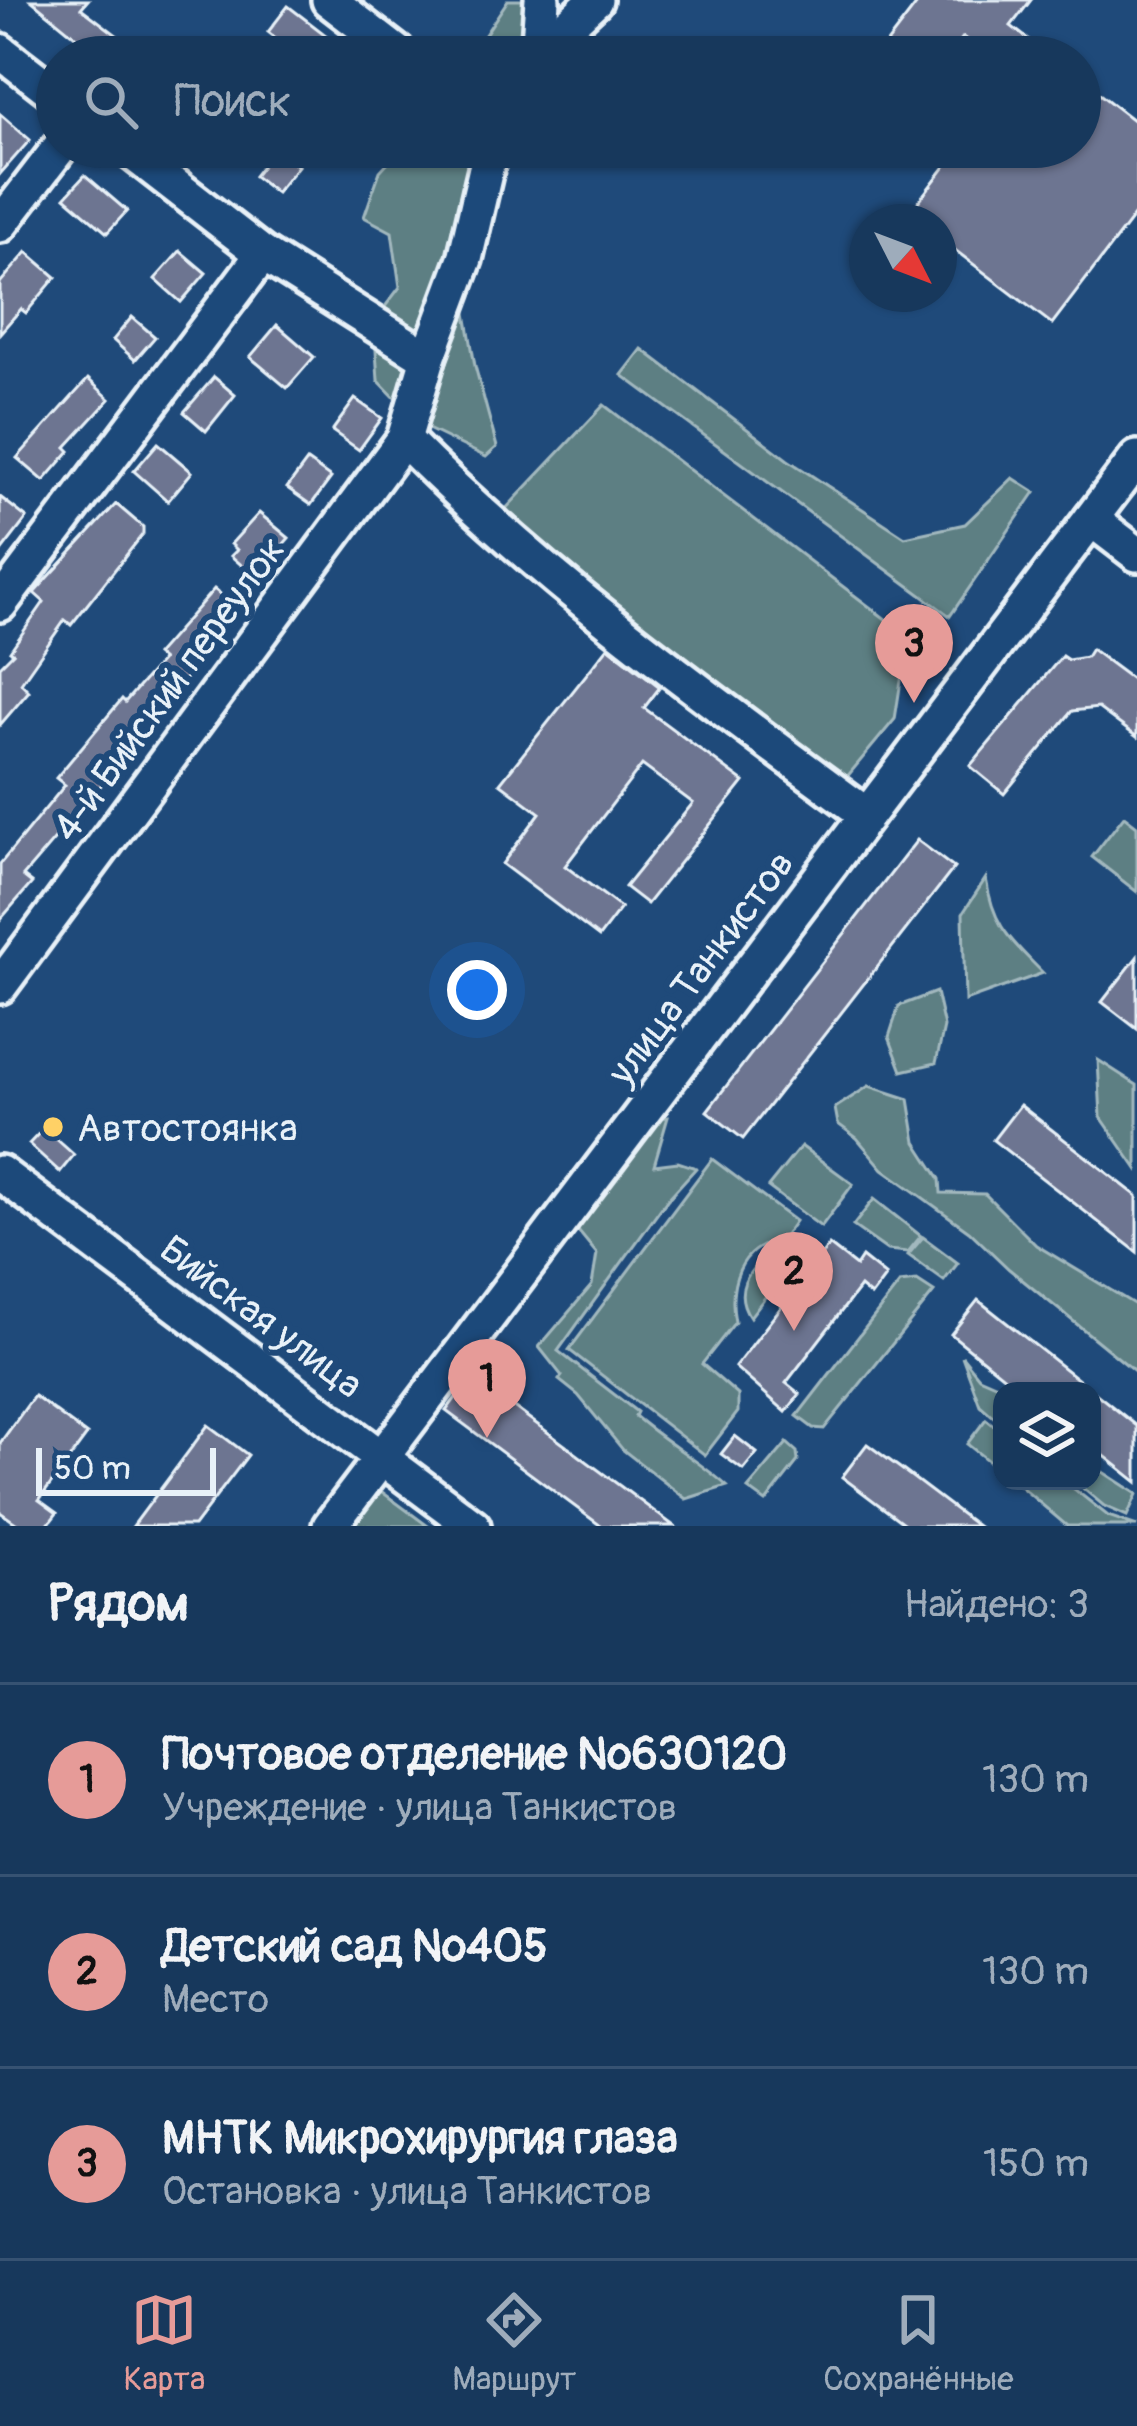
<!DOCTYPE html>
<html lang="ru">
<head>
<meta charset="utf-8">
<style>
	:root { --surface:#17385c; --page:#244365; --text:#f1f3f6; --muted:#9eacbb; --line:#365272; --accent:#e69b98 }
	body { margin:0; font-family:Pangolin,sans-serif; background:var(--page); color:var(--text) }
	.controls { position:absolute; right:36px; bottom:36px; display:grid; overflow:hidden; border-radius:24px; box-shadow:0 3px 9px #0004 }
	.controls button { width:108px; height:108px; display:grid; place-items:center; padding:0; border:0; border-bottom:3px solid var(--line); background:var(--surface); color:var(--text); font:60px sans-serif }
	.compass { position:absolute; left:849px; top:204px; width:108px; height:108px; border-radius:50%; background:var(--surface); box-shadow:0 3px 9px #0004; rotate:132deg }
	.scale { position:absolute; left:36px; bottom:30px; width:180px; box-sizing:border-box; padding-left:12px; border:6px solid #e8f1f8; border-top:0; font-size:33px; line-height:42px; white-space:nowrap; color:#e8f1f8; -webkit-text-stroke:9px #1f4a7a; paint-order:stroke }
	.you { position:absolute; left:477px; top:990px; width:42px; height:42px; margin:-30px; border:9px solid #fff; border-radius:50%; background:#1a73e8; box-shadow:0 0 0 18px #1a73e833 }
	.badge { display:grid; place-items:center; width:78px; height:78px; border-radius:50%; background:var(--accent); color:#111; font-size:39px; font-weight:700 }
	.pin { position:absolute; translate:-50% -99px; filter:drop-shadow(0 3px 6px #0008) }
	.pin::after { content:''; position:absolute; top:63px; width:42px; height:36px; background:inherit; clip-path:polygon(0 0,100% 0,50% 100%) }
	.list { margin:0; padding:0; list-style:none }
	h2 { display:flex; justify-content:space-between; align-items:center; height:156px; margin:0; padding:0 48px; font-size:51px }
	h2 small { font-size:39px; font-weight:400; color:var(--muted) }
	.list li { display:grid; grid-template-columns:78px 1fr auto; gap:36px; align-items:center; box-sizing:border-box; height:192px; padding:0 48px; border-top:3px solid var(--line) }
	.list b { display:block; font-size:45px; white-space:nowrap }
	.list p { margin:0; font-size:39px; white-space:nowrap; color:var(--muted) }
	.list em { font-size:39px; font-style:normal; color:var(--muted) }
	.icon { flex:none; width:66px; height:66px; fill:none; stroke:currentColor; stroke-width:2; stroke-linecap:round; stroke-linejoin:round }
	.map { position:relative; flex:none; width:1137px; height:1526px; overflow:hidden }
	.search { position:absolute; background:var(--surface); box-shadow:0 3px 9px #0004; left:36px; right:36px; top:36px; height:132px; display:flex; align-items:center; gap:30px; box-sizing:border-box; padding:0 42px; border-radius:66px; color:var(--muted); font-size:45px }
	.sheet { height:732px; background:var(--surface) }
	nav { display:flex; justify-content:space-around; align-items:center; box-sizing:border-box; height:168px; border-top:3px solid var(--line); background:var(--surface); font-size:33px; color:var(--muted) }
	nav a { display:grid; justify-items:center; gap:6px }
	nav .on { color:var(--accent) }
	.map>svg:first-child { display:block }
	.green { fill:#5d7f83; stroke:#a2b8be; stroke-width:3 }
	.building { fill:#6d7491; stroke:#e8f1f8; stroke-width:3 }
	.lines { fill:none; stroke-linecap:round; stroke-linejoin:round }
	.minor-casing { stroke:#e8f1f8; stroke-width:42 }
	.minor { stroke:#1f4a7a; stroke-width:33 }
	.poi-dot { fill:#ffd166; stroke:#1f4a7a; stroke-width:4.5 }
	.labels { text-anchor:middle; stroke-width:12; stroke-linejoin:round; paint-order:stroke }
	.street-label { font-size:39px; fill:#e8f1f8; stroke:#1f4a7a }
	.poi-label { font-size:39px; fill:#e8f1f8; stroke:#1f4a7a; text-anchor:start }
</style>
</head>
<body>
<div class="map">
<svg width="1137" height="1526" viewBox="0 0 1137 1526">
	<rect width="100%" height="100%" fill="#1f4a7a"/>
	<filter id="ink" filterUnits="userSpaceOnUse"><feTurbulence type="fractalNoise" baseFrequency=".00833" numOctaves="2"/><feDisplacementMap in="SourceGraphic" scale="24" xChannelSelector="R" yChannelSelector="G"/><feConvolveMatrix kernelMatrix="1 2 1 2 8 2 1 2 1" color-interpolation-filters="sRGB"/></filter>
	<g filter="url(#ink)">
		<g class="green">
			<polygon points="508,0 557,0 520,57 470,57"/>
			<polygon points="402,147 480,147 457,260 475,366 497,447 486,457 422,426 378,380 374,321 400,287 392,232 364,217 380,171"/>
			<polygon points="642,349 788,460 905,537 965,524 1013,478 1035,492 950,616 622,375"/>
			<polygon points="604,405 908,636 895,719 846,778 642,636 500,515"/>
			<polygon points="1124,816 1137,826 1137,892 1092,857"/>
			<path d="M 986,878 C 993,927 1010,939 1043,973 L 965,1001 L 963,913 Z"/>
			<polygon points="936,992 944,1027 936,1063 902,1071 889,1037 899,1006"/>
			<polygon points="1098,1060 1137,1085 1137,1169 1101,1117"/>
			<polygon points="869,1086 909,1099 916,1142 940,1179 941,1193 985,1194 1036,1245 1137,1306 1137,1373 1009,1269 969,1231 883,1169 857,1138 838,1124 835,1108"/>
			<path d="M 668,1117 L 654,1165 L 678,1162 L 696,1168 L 667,1200 L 558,1351 L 637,1412 L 635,1416 C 665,1442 698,1460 727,1486 L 686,1499 L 623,1450 L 578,1395 L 559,1380 L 562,1376 L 539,1347 L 592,1285 L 597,1254 L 569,1220 L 649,1118 Z"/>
			<polygon points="801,1146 853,1184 821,1227 768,1187"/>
			<path d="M 712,1159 L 795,1221 L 781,1241 C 739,1245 728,1286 735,1322 L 702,1364 L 738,1395 L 738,1412 L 705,1455 L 569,1350 Z"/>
			<polygon points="874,1199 921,1236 908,1252 887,1250 853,1226"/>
			<polygon points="923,1237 958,1263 944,1281 908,1255"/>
			<path d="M 770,1250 L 786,1250 L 795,1258 L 750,1317 C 731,1289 750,1271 770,1250 Z"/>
			<polygon points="917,1281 934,1292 824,1429 813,1428 797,1416 900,1283"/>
			<polygon points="962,1356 979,1377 1011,1391 1002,1391 1002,1424 980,1405"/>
			<polygon points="986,1419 1002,1432 1002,1472 967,1444"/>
			<polygon points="787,1443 797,1452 798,1461 766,1502 748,1489"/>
			<polygon points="1092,1465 1137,1494 1127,1516 1104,1506 1074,1481 1092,1481"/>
			<polygon points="1014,1481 1064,1481 1108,1516 1137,1526 1067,1526"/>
			<polygon points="378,1489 428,1526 350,1526"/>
		</g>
		<g class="building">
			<polygon points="31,0 88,0 81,8 122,39 109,57 101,57"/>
			<polygon points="920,0 1031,0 1011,26 1051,57 989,57 963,37 948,57 905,57 887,43"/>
			<polygon points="288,6 327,36 309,57 300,57 268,32"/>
			<polygon points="1080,79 1137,123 1137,212 1052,324 939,238 939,222 918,222 908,215 960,147 1080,147"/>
			<polygon points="0,114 30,140 0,174"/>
			<polygon points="276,148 298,166 276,193 254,176"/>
			<polygon points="85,175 127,211 107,233 65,197"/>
			<polygon points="180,251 206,273 181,302 155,279"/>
			<polygon points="27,252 56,277 26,313 21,309 0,333 0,283"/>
			<polygon points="132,317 155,337 135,360 113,340"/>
			<polygon points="277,325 314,357 287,388 250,357"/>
			<polygon points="214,377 235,395 206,431 184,412"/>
			<polygon points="88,379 110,399 66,447 70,451 44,481 17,458"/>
			<polygon points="355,399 382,418 359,450 332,431"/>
			<polygon points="158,443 192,472 168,501 134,471"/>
			<polygon points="307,461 331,478 311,505 287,488"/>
			<polygon points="0,497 27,518 0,553"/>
			<polygon points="116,504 143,527 143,534 71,625 65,620 21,683 29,691 0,725 0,666 13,653 10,651 44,602 34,593"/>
			<polygon points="259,513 289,538 255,577 231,556 237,550 231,544"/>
			<polygon points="214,589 233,605 205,638 213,645 154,717 149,713 107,762 115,769 23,876 32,883 0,920 0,864 65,785 56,778 122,699 125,702 162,660 156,655"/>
			<polygon points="608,647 660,687 644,708 744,782 647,904 625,887 693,803 642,765 565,866 621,908 599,937 502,864 540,813 500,783"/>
			<polygon points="1091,649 1137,683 1137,737 1098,708 1072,711 1004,794 970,766 1062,656 1068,660 1086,657"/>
			<polygon points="917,840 954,868 743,1139 707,1111"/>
			<polygon points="1137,957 1137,1029 1102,1002"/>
			<polygon points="1020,1105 1137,1196 1137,1252 993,1140"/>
			<polygon points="44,1128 74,1155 60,1172 29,1144"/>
			<polygon points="829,1245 856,1266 862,1257 886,1276 871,1296 860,1287 786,1383 800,1394 786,1412 735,1367"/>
			<polygon points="978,1300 1137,1426 1137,1482 1092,1446 1092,1391 1022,1391 951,1334"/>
			<polygon points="472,1376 674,1526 601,1526 446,1411"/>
			<polygon points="34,1396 87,1435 39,1500 57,1513 47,1526 20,1526 0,1512 0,1443"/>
			<polygon points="208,1425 248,1455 194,1526 133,1526"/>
			<polygon points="735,1436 757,1453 743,1470 721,1454"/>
			<polygon points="867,1444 900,1468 977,1526 907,1526 842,1477"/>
		</g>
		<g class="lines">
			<g class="minor-casing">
				<g id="minor">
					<polyline points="329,0 403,57"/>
					<polyline points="0,51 57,95"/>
					<polyline points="538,57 542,0"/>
					<polyline points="541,57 554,38 595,0"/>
					<polyline points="125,147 263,254 428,358"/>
					<polyline points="0,225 60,147"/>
					<path d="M 404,439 C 544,581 706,697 867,815"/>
					<polyline points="1091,519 1137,554"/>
					<polyline points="0,604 263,254"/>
					<polyline points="0,986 404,439 428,358 465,259 491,147"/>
					<polyline points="0,1173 473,1526"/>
					<polyline points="330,1526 1137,458"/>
				</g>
			</g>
			<use href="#minor" class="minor"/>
		</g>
	</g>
	<circle class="poi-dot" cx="53" cy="1127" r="12"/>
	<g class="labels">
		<g class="street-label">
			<text transform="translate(168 688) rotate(-54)" y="14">4-й Бийский переулок</text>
			<text transform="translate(700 967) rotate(-53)" y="14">улица Танкистов</text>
			<text transform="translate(262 1316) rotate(37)" y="14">Бийская улица</text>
		</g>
		<g class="poi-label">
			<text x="77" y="1141">Автостоянка</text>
		</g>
	</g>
</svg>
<div class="controls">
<button><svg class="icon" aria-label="layers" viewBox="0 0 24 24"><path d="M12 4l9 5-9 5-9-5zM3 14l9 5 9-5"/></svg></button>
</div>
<svg class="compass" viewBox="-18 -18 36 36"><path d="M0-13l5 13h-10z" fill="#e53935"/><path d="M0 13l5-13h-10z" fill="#9eacbb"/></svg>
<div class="scale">50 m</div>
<div class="you"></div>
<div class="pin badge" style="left:487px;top:1438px">1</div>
<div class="pin badge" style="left:794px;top:1331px">2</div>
<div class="pin badge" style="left:914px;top:703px">3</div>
<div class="search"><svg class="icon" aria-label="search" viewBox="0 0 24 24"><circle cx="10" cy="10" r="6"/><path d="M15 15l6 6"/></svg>Поиск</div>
</div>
<section class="sheet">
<h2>Рядом<small>Найдено: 3</small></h2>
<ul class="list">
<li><span class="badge">1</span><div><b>Почтовое отделение №630120</b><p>Учреждение · улица Танкистов</p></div><em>130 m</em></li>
<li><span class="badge">2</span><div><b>Детский сад №405</b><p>Место</p></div><em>130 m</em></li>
<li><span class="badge">3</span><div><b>МНТК Микрохирургия глаза</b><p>Остановка · улица Танкистов</p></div><em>150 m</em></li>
</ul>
</section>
<nav>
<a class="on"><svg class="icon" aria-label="map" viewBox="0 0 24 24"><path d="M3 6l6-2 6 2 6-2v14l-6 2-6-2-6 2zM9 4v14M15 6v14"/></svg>Карта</a>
<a><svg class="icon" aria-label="directions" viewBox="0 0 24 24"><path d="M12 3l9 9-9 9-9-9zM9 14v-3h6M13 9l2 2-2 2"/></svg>Маршрут</a>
<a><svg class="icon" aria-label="saved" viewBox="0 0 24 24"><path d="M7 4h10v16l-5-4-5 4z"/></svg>Сохранённые</a>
</nav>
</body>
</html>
